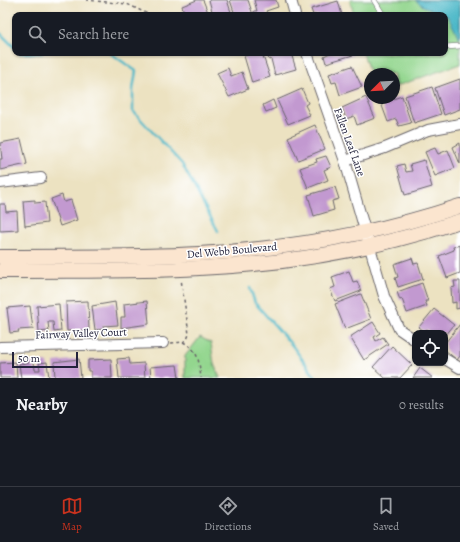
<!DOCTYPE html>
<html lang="en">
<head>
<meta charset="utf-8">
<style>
	:root { --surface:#171b24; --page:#242831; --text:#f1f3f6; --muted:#9ea1a6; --line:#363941; --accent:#c8321e }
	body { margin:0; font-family:Alegreya,serif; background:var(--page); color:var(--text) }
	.controls { position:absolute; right:12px; bottom:12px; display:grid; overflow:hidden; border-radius:8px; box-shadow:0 1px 3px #0004 }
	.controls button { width:36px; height:36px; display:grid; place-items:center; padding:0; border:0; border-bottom:1px solid var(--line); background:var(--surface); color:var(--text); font:20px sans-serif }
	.compass { position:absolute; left:364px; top:68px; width:36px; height:36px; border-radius:50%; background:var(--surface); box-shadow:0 1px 3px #0004; rotate:246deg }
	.scale { position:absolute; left:12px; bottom:10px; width:66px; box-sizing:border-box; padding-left:4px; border:2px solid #22223b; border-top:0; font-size:11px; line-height:14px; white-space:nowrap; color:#22223b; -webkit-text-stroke:3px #fff; paint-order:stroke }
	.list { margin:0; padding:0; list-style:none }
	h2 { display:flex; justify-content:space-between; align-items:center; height:52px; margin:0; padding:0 16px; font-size:17px }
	h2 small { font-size:13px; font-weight:400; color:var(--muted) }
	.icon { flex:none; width:22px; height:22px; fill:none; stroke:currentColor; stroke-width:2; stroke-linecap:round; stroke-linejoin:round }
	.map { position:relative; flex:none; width:460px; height:378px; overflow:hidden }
	.search { position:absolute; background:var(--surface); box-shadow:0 1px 3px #0004; left:12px; right:12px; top:12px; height:44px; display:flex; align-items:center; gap:10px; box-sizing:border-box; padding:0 14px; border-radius:8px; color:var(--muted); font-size:15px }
	.sheet { height:108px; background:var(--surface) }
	nav { display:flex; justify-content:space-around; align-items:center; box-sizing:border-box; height:56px; border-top:1px solid var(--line); background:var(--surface); font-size:11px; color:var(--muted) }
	nav a { display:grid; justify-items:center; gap:2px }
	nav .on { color:var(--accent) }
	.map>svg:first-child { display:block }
	.green { fill:#93d68e; stroke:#5a7c64 }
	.water { fill:#4cb8c8; stroke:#376d82 }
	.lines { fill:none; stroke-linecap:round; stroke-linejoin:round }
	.stream { stroke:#4cb8c8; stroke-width:2.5 }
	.building { fill:#c299d0 }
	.lane-casing { stroke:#69656a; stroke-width:6 }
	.street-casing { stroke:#69656a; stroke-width:12 }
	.secondary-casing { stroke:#69656a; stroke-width:16 }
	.path { stroke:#69656a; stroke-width:1.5; stroke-dasharray:3 3; stroke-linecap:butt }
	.lane { stroke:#fff; stroke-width:5 }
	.street { stroke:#fff; stroke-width:10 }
	.secondary { stroke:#fbe5cf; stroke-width:14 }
	.labels { text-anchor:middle; stroke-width:3; stroke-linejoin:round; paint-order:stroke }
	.street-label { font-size:11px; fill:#22223b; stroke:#fff }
</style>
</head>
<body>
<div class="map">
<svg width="460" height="378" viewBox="0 0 460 378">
	<rect width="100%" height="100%" fill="#fff"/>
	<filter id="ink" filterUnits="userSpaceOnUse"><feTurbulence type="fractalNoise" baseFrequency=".025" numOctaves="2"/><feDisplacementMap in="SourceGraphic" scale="8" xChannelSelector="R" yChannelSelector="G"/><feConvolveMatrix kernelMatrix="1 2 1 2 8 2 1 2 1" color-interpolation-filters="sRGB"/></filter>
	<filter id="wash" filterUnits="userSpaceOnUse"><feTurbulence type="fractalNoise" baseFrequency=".012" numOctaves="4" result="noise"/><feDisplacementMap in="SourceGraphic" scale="16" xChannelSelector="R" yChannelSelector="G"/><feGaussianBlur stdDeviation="0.9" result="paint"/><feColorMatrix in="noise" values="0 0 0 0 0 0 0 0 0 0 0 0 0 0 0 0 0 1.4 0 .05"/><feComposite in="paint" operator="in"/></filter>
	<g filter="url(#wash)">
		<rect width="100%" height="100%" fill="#ece2c1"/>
		<g class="green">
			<polygon points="350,0 460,0 460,64 394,87 394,74 370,74 363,53 445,53 445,15 354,15"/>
			<polygon points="200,337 211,343 214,364 220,378 185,378 185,356"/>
		</g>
		<polygon class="water" points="415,0 460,0 460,37 459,38 448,17 423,6"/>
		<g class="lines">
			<g class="stream">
				<polyline points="0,33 15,48"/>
				<polyline points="20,53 42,53"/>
				<polyline points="110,53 136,71 133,89 133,111 182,164 218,231"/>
				<polyline points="250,288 255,303 291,344 316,378"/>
			</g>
		</g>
		<g id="blocks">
			<g class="building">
				<polygon points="197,0 203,0 209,15 185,15 182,6"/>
				<polygon points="209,0 227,0 232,15 213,15"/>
				<polygon points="230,0 248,0 253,15 235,15"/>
				<polygon points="254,0 276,0 278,7 266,11 268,15 255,15 254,11 257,11"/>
				<polygon points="338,1 342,15 313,15 311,9"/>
				<polygon points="253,53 262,53 270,77 252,83 244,56"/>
				<polygon points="267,53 291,53 296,69 275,75 271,59 269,60"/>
				<polygon points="330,53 352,53 353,55 326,63 324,56"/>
				<polygon points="352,66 362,87 340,95 336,82 332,83 329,74"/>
				<polygon points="228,68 231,76 242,72 248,89 229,97 217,73"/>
				<polygon points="460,79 460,109 444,115 435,88"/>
				<polygon points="432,87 441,114 414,123 405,96"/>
				<polygon points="302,89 308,103 305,105 310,115 288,124 277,100"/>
				<polygon points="402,96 411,123 399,126 396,119 388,122 381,103"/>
				<polygon points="366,97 375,118 357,125 354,116 346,119 342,108"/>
				<polygon points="273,100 276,108 266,112 263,105"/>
				<polygon points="315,125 325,149 298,160 288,137"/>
				<polygon points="21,139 27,164 0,170 0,159 2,159 0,143"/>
				<polygon points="460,143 460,164 453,147"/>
				<polygon points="435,148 438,154 448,150 455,168 435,176 425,152"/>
				<polygon points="326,156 331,167 324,170 328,180 308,188 300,168 317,162 316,159"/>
				<polygon points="424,160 432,187 405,195 397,166 404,164 406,172 412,171 410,164"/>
				<polygon points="335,187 339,199 332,201 334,210 314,216 308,195"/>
				<polygon points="62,195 64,202 71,200 77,220 60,226 51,199"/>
				<polygon points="35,200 35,203 45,202 47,223 25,226 23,201"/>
				<polygon points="0,204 5,204 6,212 17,211 18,230 0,231"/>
				<polygon points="460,245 460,273 447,278 439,256 454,250 453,247"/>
				<polygon points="412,258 414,264 418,263 423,279 398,287 395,278 398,277 394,264"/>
				<polygon points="349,271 353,282 357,281 361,291 335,301 330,289 335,287 332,277"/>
				<polygon points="454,281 460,281 460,308 456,309 456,302 452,303 451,288 455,287"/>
				<polygon points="422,283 428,301 425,301 427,306 407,313 402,299 400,300 397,292"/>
				<polygon points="361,294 371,319 345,329 335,304"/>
				<polygon points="88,301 89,330 67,331 66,302"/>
				<polygon points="147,301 149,324 121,328 121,317 125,317 124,304"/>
				<polygon points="115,302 118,325 103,326 104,329 95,330 92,306"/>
				<polygon points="59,304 61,331 54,332 53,322 48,322 49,331 39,332 37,306"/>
				<polygon points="30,306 33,329 18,330 19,332 10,333 7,308"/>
				<polygon points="434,309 454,325 445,336 445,333 431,333 427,329 425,332 419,327"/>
				<polygon points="373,322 380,333 374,337 376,341 383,337 388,344 364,360 350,337"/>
				<polygon points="460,324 460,356 457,360 445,350 445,343"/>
				<polygon points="392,346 412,365 400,378 385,378 373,367"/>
				<polygon points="129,358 130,364 144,363 145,378 119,378 117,359"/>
				<polygon points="79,359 81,378 55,378 54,362"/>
				<polygon points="111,359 112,378 91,378 91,371 88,371 88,360"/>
				<polygon points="16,362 17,378 0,378 0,363"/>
				<polygon points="34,362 35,370 40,370 39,363 47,362 49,378 21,378 19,364"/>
				<polygon points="177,365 179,378 151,378 150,367"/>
				<polygon points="420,368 433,378 413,378"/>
			</g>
		</g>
	</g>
	<g filter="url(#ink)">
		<use href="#blocks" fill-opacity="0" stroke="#69656a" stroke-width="1"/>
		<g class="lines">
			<g class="lane-casing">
				<g id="lane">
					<polyline points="374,0 383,15"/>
					<polyline points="445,47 460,46"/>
				</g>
			</g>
			<g class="street-casing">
				<g id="street">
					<polyline points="291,0 295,15"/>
					<polyline points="307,53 345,161 384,296 399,329 415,340"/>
					<polyline points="345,161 385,148 428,130 460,124"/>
					<polyline points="0,183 41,178"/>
					<polyline points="0,347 163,343"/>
					<polyline points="445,359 460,368"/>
				</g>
			</g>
			<g class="secondary-casing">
				<g id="secondary">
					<path d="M 0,257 C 66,256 133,258 199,254 C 288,249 376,234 460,206"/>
					<path d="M 0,271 C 66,270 133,272 199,268 C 288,264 376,249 460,221"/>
				</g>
			</g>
			<g class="path">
				<polyline points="86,0 127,4 150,15"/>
				<path d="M 183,342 C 199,350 199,362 201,378"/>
				<path d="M 171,343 C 179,342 187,344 189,334 L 181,279"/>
			</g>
			<use href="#lane" class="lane"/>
			<use href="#street" class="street"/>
			<use href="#secondary" class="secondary"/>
		</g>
	</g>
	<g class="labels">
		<g class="street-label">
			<text transform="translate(350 142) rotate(70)" y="4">Fallen Leaf Lane</text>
			<text transform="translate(232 250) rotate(-5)" y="4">Del Webb Boulevard</text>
			<text transform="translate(81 333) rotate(-2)" y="4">Fairway Valley Court</text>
		</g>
	</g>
</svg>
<div class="controls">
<button><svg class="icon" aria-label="locate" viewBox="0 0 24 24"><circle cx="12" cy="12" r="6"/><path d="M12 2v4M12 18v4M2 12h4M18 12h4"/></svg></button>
</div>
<svg class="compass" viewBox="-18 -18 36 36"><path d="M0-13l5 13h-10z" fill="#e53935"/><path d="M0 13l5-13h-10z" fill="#9ea1a6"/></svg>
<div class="scale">50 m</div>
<div class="search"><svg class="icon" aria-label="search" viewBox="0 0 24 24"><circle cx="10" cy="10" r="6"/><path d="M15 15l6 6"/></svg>Search here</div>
</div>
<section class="sheet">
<h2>Nearby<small>0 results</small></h2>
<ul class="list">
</ul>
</section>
<nav>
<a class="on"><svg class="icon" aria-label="map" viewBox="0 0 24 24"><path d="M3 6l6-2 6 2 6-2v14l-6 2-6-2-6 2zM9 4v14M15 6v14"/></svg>Map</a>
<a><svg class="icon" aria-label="directions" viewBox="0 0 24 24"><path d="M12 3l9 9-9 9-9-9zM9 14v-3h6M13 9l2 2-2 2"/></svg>Directions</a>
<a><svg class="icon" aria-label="saved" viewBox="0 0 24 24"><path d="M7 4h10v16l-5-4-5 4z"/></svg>Saved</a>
</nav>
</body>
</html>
